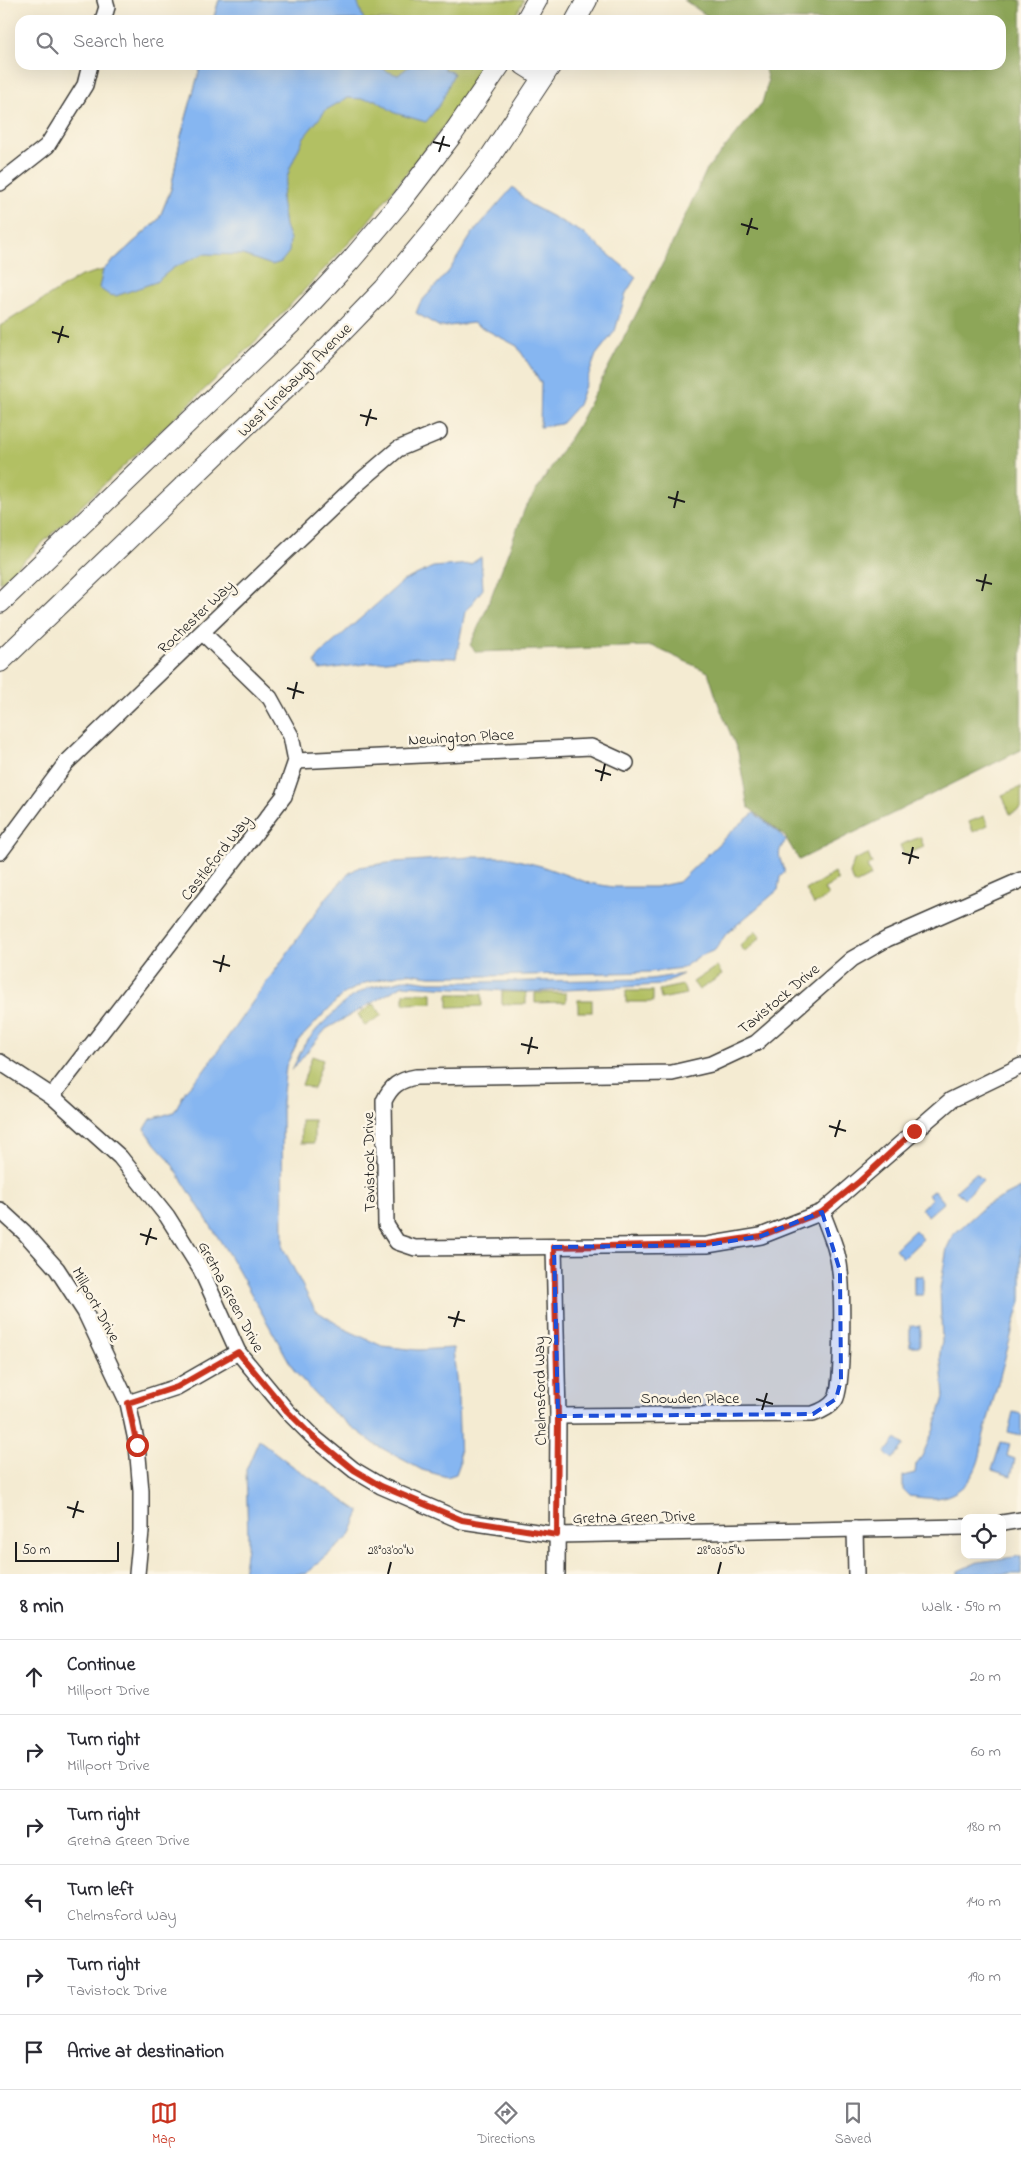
<!DOCTYPE html>
<html lang="en">
<head>
<meta charset="utf-8">
<style>
	:root { --surface:#fff; --page:#f7f7f7; --text:#2b2b33; --muted:#7c7c81; --line:#e1e1e2; --accent:#c8321e }
	body { margin:0; font-family:"Indie Flower",sans-serif; background:var(--page); color:var(--text) }
	.controls { position:absolute; right:15px; bottom:15px; display:grid; overflow:hidden; border-radius:10px; box-shadow:0 5px 20px #0002 }
	.controls button { width:45px; height:45px; display:grid; place-items:center; padding:0; border:0; border-bottom:1px solid var(--line); background:var(--surface); color:var(--text); font:25px sans-serif }
	.scale { position:absolute; left:15px; bottom:12px; width:104px; box-sizing:border-box; padding-left:5px; border:2px solid #1c1c1c; border-top:0; font-size:14px; line-height:18px; white-space:nowrap; color:#1c1c1c; -webkit-text-stroke:4px #fcf5e5; paint-order:stroke }
	.stop { position:absolute; width:15px; height:15px; margin:-11px; border:4px solid #c8321e; border-radius:50%; background:#fff }
	.stop.end { background:#c8321e; border-color:#fff; box-shadow:0 1px 5px #0008 }
	.list { margin:0; padding:0; list-style:none }
	h2 { display:flex; justify-content:space-between; align-items:center; height:65px; margin:0; padding:0 20px; font-size:21px }
	h2 small { font-size:16px; font-weight:400; color:var(--muted) }
	.list li { display:grid; grid-template-columns:32px 1fr auto; gap:15px; align-items:center; box-sizing:border-box; height:75px; padding:0 20px; border-top:1px solid var(--line) }
	.list b { display:block; font-size:19px; white-space:nowrap }
	.list p { margin:0; font-size:16px; white-space:nowrap; color:var(--muted) }
	.list em { font-size:16px; font-style:normal; color:var(--muted) }
	.icon { flex:none; width:28px; height:28px; fill:none; stroke:currentColor; stroke-width:2; stroke-linecap:round; stroke-linejoin:round }
	.map { position:relative; flex:none; width:1021px; height:1574px; overflow:hidden }
	.search { position:absolute; background:var(--surface); box-shadow:0 5px 20px #0002; left:15px; right:15px; top:15px; height:55px; display:flex; align-items:center; gap:12px; box-sizing:border-box; padding:0 18px; border-radius:15px; color:var(--muted); font-size:19px }
	.sheet { height:515px; background:var(--surface) }
	nav { display:flex; justify-content:space-around; align-items:center; box-sizing:border-box; height:70px; border-top:1px solid var(--line); background:var(--surface); font-size:14px; color:var(--muted) }
	nav a { display:grid; justify-items:center; gap:2px }
	nav .on { color:var(--accent) }
	.map>svg:first-child { display:block }
	.green { fill:#b2c063; stroke:#676e40 }
	.forest { fill:#8da659; stroke:#54613a }
	.water { fill:#86b6f1; stroke:#516986 }
	.lines { fill:none; stroke-linecap:round; stroke-linejoin:round }
	.minor-casing { stroke:#3c3b37; stroke-width:18 }
	.secondary-casing { stroke:#3c3b37; stroke-width:22 }
	.minor { stroke:#fff; stroke-width:15 }
	.secondary { stroke:#fff; stroke-width:20 }
	.route { stroke:#c8321e; stroke-width:6 }
	.marked { fill:#1d4ed8; fill-opacity:0.2; stroke:#1d4ed8; stroke-width:4; stroke-dasharray:10 6; stroke-linejoin:round }
	.ticks { fill:none; stroke:#1c1c1c; stroke-width:2 }
	.labels { text-anchor:middle; stroke-width:5; stroke-linejoin:round; paint-order:stroke }
	.street-label { font-size:16px; fill:#1c1c1c; stroke:#fcf5e5 }
	.ticks-label { font-size:12px; text-anchor:middle; fill:#1c1c1c; stroke:#fcf5e5; stroke-width:5; stroke-linejoin:round; paint-order:stroke }
</style>
</head>
<body>
<div class="map">
<svg width="1021" height="1574" viewBox="0 0 1021 1574">
	<rect width="100%" height="100%" fill="#fcf5e5"/>
	<filter id="ink" filterUnits="userSpaceOnUse"><feTurbulence type="fractalNoise" baseFrequency=".02" numOctaves="2"/><feDisplacementMap in="SourceGraphic" scale="10" xChannelSelector="R" yChannelSelector="G"/><feConvolveMatrix kernelMatrix="1 2 1 2 8 2 1 2 1" color-interpolation-filters="sRGB"/></filter>
	<filter id="wash" filterUnits="userSpaceOnUse"><feTurbulence type="fractalNoise" baseFrequency=".0096" numOctaves="4" result="noise"/><feDisplacementMap in="SourceGraphic" scale="20" xChannelSelector="R" yChannelSelector="G"/><feGaussianBlur stdDeviation="1.12" result="paint"/><feColorMatrix in="noise" values="0 0 0 0 0 0 0 0 0 0 0 0 0 0 0 0 0 1.4 0 .05"/><feComposite in="paint" operator="in"/></filter>
	<g filter="url(#wash)">
		<rect width="100%" height="100%" fill="#f4ebd2"/>
		<g class="green">
			<polygon points="219,0 524,0 513,20 213,20"/>
			<polygon points="201,65 484,65 445,125 362,229 260,337 0,583 0,326 81,276 103,270 159,219 171,189 181,136"/>
			<polygon points="1021,787 1021,809 1010,814 1002,795"/>
			<polygon points="984,816 988,825 973,832 969,822"/>
			<polygon points="920,837 924,847 904,855 900,845"/>
			<polygon points="868,854 872,864 867,866 871,876 855,884 850,874 854,860"/>
			<polygon points="834,873 838,880 824,889 828,896 814,905 806,890"/>
			<polygon points="756,931 761,937 745,952 740,946"/>
			<polygon points="717,966 722,975 699,990 693,982"/>
			<polygon points="683,985 686,994 661,999 659,990"/>
			<rect x="626" y="991" width="27" height="11"/>
			<rect x="502" y="992" width="24" height="12"/>
			<polygon points="404,993 432,993 432,1003 404,1004"/>
			<polygon points="535,993 566,993 566,1002 535,1003"/>
			<polygon points="448,994 482,994 482,1006 448,1007"/>
			<rect x="578" y="1000" width="14" height="12"/>
			<polygon points="374,1004 382,1015 365,1026 358,1014"/>
			<polygon points="312,1056 323,1060 313,1089 302,1085"/>
			<rect x="301" y="1120" width="13" height="23"/>
		</g>
		<polygon class="forest" points="684,0 1021,0 1021,750 799,860 784,835 748,807 738,752 719,706 708,672 652,646 476,652 470,645 486,610 525,508 577,427 664,261 707,169 762,103 768,82 764,65 1001,65 1001,20 713,20"/>
		<g class="water">
			<polygon points="219,0 354,0 357,1 364,20 213,20"/>
			<polygon points="201,65 380,65 386,71 398,75 411,65 443,65 444,69 454,73 441,103 426,122 395,113 376,100 347,98 326,110 304,137 290,168 281,199 285,226 290,239 289,252 281,262 272,265 243,255 203,254 173,268 156,282 116,296 109,295 99,288 103,270 159,219 171,189 181,136"/>
			<polygon points="513,187 529,204 583,233 636,277 626,293 615,331 596,355 578,405 561,424 540,427 541,383 517,346 473,323 440,327 416,313 420,303 449,271 472,234"/>
			<polygon points="481,557 483,589 465,612 456,658 416,657 320,670 315,663 319,655 403,581 433,567 471,564"/>
			<path d="M 754,813 L 781,834 L 786,841 C 775,852 780,859 785,872 L 780,877 L 778,890 L 726,934 L 715,950 L 698,957 L 682,968 L 650,972 L 483,976 L 430,976 L 407,973 L 365,983 L 342,995 L 298,1041 L 286,1066 L 282,1102 L 283,1248 L 315,1310 L 347,1330 L 382,1346 L 418,1350 L 453,1348 L 458,1398 L 460,1463 L 456,1474 L 447,1477 L 422,1470 L 376,1445 L 330,1410 L 295,1372 L 231,1258 L 168,1158 L 155,1144 L 145,1129 L 151,1119 L 174,1112 L 186,1090 L 203,1072 L 327,897 L 348,874 L 359,867 L 395,862 L 471,857 L 506,857 L 541,866 L 589,883 L 613,887 L 655,887 L 679,882 L 734,829 Z"/>
			<polygon points="683,974 659,985 528,992 403,985 326,1029 292,1070 304,1045 318,1028 347,1000 368,988 408,979 430,982 483,982 651,979"/>
			<polygon points="976,1173 983,1180 964,1199 956,1191"/>
			<path d="M 1021,1188 L 1021,1300 L 982,1441 C 981,1468 966,1495 937,1498 C 928,1499 918,1497 909,1496 L 903,1490 L 903,1476 L 915,1473 L 916,1464 L 922,1456 L 934,1429 L 944,1397 L 940,1351 L 942,1342 L 940,1289 L 947,1248 L 953,1235 L 985,1206 Z"/>
			<polygon points="934,1190 944,1202 928,1216 921,1209 932,1199 928,1195"/>
			<polygon points="915,1230 923,1239 903,1258 895,1249"/>
			<rect x="914" y="1276" width="9" height="19"/>
			<rect x="910" y="1326" width="10" height="20"/>
			<polygon points="1013,1412 1021,1414 1021,1435 1008,1432"/>
			<polygon points="896,1439 904,1445 893,1459 885,1453"/>
			<polygon points="259,1440 294,1467 360,1512 350,1536 305,1574 243,1574 248,1540 246,1470"/>
			<polygon points="1001,1442 1010,1444 1007,1456 1015,1459 1011,1476 992,1470"/>
			<polygon points="1021,1556 1021,1574 958,1574 958,1571 978,1562"/>
		</g>
	</g>
	<g filter="url(#ink)">
		<g class="lines">
			<g class="minor-casing">
				<g id="minor">
					<polyline points="103,20 107,7 105,0"/>
					<polyline points="0,183 47,146 85,85 90,65"/>
					<polyline points="296,761 591,747 626,763"/>
					<polyline points="0,852 66,763 276,561 356,485 398,449 439,432"/>
					<path d="M 1021,880 L 887,939 L 852,959 L 756,1043 L 711,1064 L 672,1073 L 416,1077 C 399,1080 391,1086 384,1101 L 386,1225 L 397,1242 L 415,1248 L 707,1245 L 761,1236 L 822,1212 L 951,1100 L 1021,1066"/>
					<polyline points="0,1062 52,1096 120,1157 167,1216 201,1270 238,1352 287,1411 312,1436 354,1470 381,1486 462,1521 557,1535 965,1527"/>
					<polyline points="52,1096 284,796 296,761 291,736 270,698 203,633"/>
					<polyline points="0,1210 24,1232 57,1269 85,1312 128,1403 137,1445 141,1491 141,1531 137,1574"/>
					<polyline points="554,1247 558,1416 557,1574"/>
					<polyline points="128,1403 177,1387 238,1352"/>
					<path d="M 558,1416 L 813,1414 C 822,1411 830,1407 835,1400 C 844,1388 842,1289 840,1271 C 838,1250 829,1231 822,1212"/>
					<polyline points="1002,1523 1021,1520"/>
					<polyline points="855,1529 856,1574"/>
				</g>
			</g>
			<g class="secondary-casing">
				<g id="secondary">
					<polyline points="526,20 537,0"/>
					<polyline points="576,20 587,0"/>
					<polyline points="524,65 543,77"/>
					<polyline points="0,603 297,318 351,260 402,200 452,135 500,65"/>
					<polyline points="0,662 317,358 384,289 438,224 488,160 551,65"/>
				</g>
			</g>
			<use href="#minor" class="minor"/>
			<use href="#secondary" class="secondary"/>
		</g>
	</g>
	<g class="lines" filter="url(#ink)">
		<polyline class="route" points="137,1445 128,1403 177,1387 238,1352 287,1411 312,1436 354,1470 381,1486 462,1520 557,1535 558,1416 554,1247 708,1244 761,1236 822,1212 860,1181 914,1131"/>
	</g>
	<path class="marked" d="M 822,1212 L 840,1271 L 841,1380 L 836,1399 L 813,1414 L 558,1416 L 554,1247 L 707,1245 L 761,1236 Z"/>
	<path class="ticks" d="M 433,142 L 450,146M 439,152 L 444,136M 741,224 L 758,229M 747,235 L 752,218M 52,332 L 69,337M 58,343 L 63,326M 360,415 L 377,419M 366,426 L 371,409M 668,497 L 685,502M 674,508 L 678,491M 976,580 L 992,584M 982,591 L 986,574M 287,688 L 304,693M 293,699 L 297,682M 595,770 L 611,775M 601,781 L 605,764M 902,853 L 919,858M 909,864 L 913,847M 213,961 L 230,966M 220,972 L 224,955M 521,1044 L 538,1048M 528,1054 L 532,1037M 829,1126 L 846,1131M 835,1137 L 840,1120M 140,1234 L 157,1239M 146,1245 L 151,1228M 448,1317 L 465,1321M 454,1327 L 459,1311M 756,1399 L 773,1404M 762,1410 L 767,1393M 67,1507 L 84,1512M 73,1518 L 78,1501M 388,1574 L 391,1562M 718,1574 L 721,1562"/>
	<g class="labels">
		<g class="street-label">
			<text transform="translate(294 379) rotate(-45)" y="6">West Linebaugh Avenue</text>
			<text transform="translate(195 616) rotate(-44)" y="6">Rochester Way</text>
			<text transform="translate(461 736) rotate(-3)" y="6">Newington Place</text>
			<text transform="translate(215 857) rotate(-52)" y="6">Castleford Way</text>
			<text transform="translate(778 998) rotate(-40)" y="6">Tavistock Drive</text>
			<text transform="translate(368 1162) rotate(-91)" y="6">Tavistock Drive</text>
			<text transform="translate(232 1296) rotate(62)" y="6">Gretna Green Drive</text>
			<text transform="translate(97 1304) rotate(61)" y="6">Millport Drive</text>
			<text transform="translate(539 1391) rotate(-91)" y="6">Chelmsford Way</text>
			<text x="690" y="1403">Snowden Place</text>
			<text transform="translate(634 1516) rotate(-1)" y="6">Gretna Green Drive</text>
		</g>
	</g>
	<g class="ticks-label">
		<text x="391" y="1554">28°03'00"N</text>
		<text x="721" y="1554">28°03'05"N</text>
	</g>
</svg>
<div class="controls">
<button><svg class="icon" aria-label="locate" viewBox="0 0 24 24"><circle cx="12" cy="12" r="6"/><path d="M12 2v4M12 18v4M2 12h4M18 12h4"/></svg></button>
</div>
<div class="scale">50 m</div>
<div class="stop" style="left:137px;top:1445px"></div>
<div class="stop end" style="left:914px;top:1131px"></div>
<div class="search"><svg class="icon" aria-label="search" viewBox="0 0 24 24"><circle cx="10" cy="10" r="6"/><path d="M15 15l6 6"/></svg>Search here</div>
</div>
<section class="sheet">
<h2>8 min<small>Walk · 590 m</small></h2>
<ul class="list">
<li><svg class="icon" aria-label="ahead" viewBox="0 0 24 24"><path d="M12 20V5M6 11l6-6 6 6"/></svg><div><b>Continue</b><p>Millport Drive</p></div><em>20 m</em></li>
<li><svg class="icon" aria-label="right" viewBox="0 0 24 24"><path d="M7 20v-9h11M14 6l5 5-5 5"/></svg><div><b>Turn right</b><p>Millport Drive</p></div><em>60 m</em></li>
<li><svg class="icon" aria-label="right" viewBox="0 0 24 24"><path d="M7 20v-9h11M14 6l5 5-5 5"/></svg><div><b>Turn right</b><p>Gretna Green Drive</p></div><em>180 m</em></li>
<li><svg class="icon" aria-label="left" viewBox="0 0 24 24"><path d="M17 20v-9H6M10 6l-5 5 5 5"/></svg><div><b>Turn left</b><p>Chelmsford Way</p></div><em>140 m</em></li>
<li><svg class="icon" aria-label="right" viewBox="0 0 24 24"><path d="M7 20v-9h11M14 6l5 5-5 5"/></svg><div><b>Turn right</b><p>Tavistock Drive</p></div><em>190 m</em></li>
<li><svg class="icon" aria-label="arrive" viewBox="0 0 24 24"><path d="M6 21V4h12l-3 4 3 4H6"/></svg><div><b>Arrive at destination</b></div></li>
</ul>
</section>
<nav>
<a class="on"><svg class="icon" aria-label="map" viewBox="0 0 24 24"><path d="M3 6l6-2 6 2 6-2v14l-6 2-6-2-6 2zM9 4v14M15 6v14"/></svg>Map</a>
<a><svg class="icon" aria-label="directions" viewBox="0 0 24 24"><path d="M12 3l9 9-9 9-9-9zM9 14v-3h6M13 9l2 2-2 2"/></svg>Directions</a>
<a><svg class="icon" aria-label="saved" viewBox="0 0 24 24"><path d="M7 4h10v16l-5-4-5 4z"/></svg>Saved</a>
</nav>
</body>
</html>
